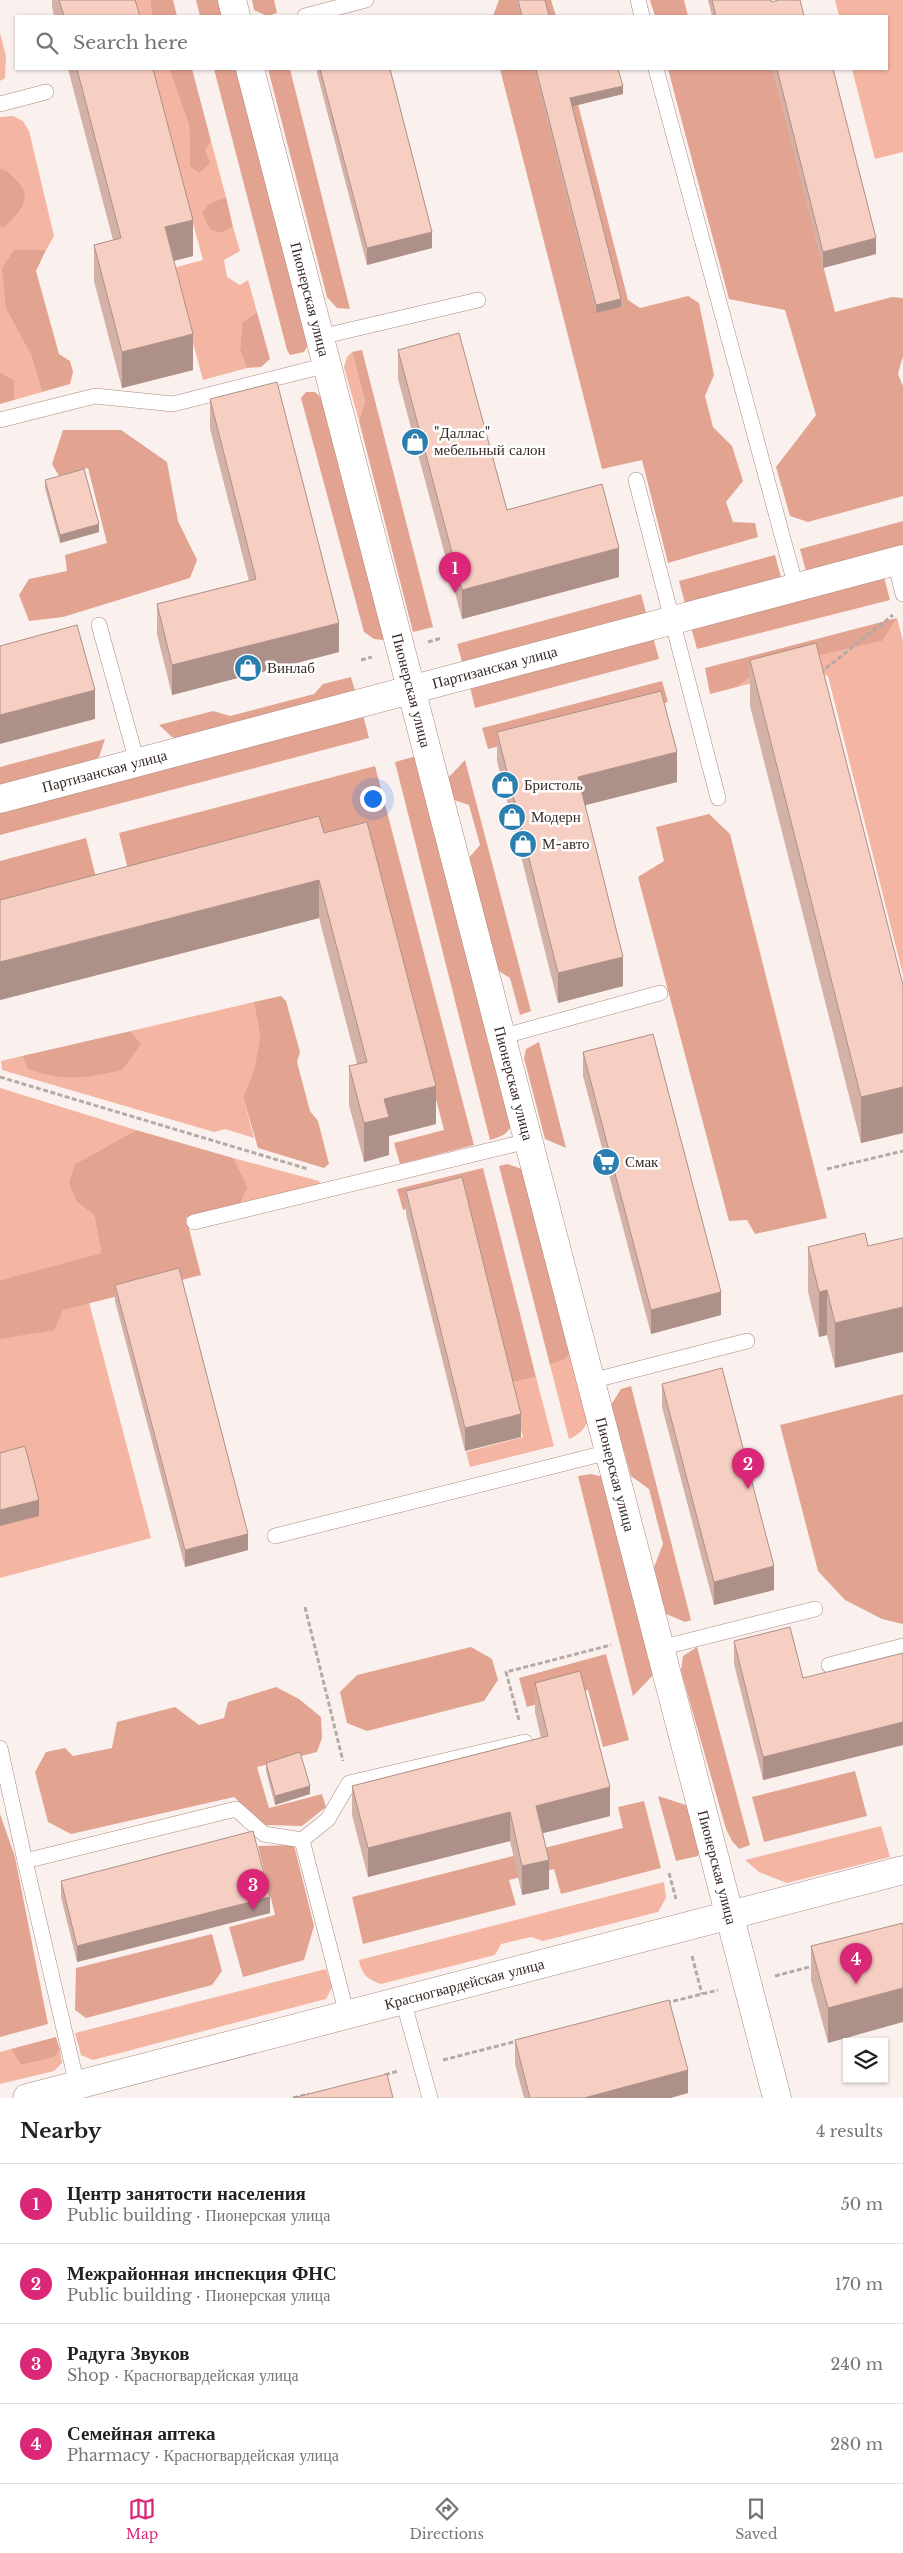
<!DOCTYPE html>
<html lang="en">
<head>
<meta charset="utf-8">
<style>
	:root { --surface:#fff; --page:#f2f2f2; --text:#222; --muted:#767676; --line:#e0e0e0; --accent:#db2777 }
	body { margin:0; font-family:"Libre Baskerville",serif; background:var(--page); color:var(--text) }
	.controls { position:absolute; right:15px; bottom:15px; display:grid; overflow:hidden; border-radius:0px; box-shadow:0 1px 4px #0004 }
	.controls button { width:45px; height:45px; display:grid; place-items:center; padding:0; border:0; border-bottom:1px solid var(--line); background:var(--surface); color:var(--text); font:25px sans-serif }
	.you { position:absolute; left:372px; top:798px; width:18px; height:18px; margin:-12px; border:4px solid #fff; border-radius:50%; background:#1a73e8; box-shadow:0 0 0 8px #1a73e833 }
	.badge { display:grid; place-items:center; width:32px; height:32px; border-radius:50%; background:var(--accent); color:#fff; font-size:16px; font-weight:700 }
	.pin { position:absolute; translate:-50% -41px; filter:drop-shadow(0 1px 2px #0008) }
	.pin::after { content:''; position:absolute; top:26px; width:18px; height:15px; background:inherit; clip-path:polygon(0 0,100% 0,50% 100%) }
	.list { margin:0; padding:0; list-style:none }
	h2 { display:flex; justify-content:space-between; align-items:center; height:65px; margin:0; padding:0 20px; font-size:21px }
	h2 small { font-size:16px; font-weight:400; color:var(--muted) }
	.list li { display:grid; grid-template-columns:32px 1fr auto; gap:15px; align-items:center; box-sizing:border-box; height:80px; padding:0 20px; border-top:1px solid var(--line) }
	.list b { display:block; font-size:19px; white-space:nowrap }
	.list p { margin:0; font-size:16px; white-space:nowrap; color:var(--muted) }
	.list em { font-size:16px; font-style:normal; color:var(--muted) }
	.icon { flex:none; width:28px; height:28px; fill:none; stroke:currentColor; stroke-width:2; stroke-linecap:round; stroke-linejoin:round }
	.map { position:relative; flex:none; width:903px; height:2098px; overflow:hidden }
	.search { position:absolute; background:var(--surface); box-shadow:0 1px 4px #0004; left:15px; right:15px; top:15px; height:55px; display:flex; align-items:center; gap:12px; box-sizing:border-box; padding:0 18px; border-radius:0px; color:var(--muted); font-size:19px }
	.sheet { height:385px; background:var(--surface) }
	nav { display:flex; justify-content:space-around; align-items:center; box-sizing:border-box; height:70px; border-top:1px solid var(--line); background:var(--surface); font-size:14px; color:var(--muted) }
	nav a { display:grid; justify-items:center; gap:2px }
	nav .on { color:var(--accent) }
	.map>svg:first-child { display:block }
	.green { fill:#f4b5a2 }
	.forest { fill:#e2a390 }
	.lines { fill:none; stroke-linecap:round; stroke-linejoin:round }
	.service-casing { stroke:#ad877c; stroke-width:16 }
	.minor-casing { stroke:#ad877c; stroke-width:29 }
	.tertiary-casing { stroke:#ad877c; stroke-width:29 }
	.path { stroke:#b5aaa7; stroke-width:3; stroke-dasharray:5 2.5; stroke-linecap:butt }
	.service { stroke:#fff; stroke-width:15 }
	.minor { stroke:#fff; stroke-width:28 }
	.tertiary { stroke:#fff; stroke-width:28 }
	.wall { fill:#d4b1a7 }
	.shaded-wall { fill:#ad9088 }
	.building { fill:#f7cec2; stroke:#ad9088 }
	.labels { text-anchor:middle; stroke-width:5; stroke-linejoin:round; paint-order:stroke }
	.street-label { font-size:15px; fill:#392925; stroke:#fff }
	.poi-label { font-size:15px; fill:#392925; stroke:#fff; text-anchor:start }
</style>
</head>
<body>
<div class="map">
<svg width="903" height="2098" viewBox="0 0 903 2098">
	<rect width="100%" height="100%" fill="#faf1ef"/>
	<g class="green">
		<polygon points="133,0 150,0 152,16 137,16"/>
		<polygon points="835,0 903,0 903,152 875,159 852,69 887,69 887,16 839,16"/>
		<polygon points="0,33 6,56 5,78 0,81"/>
		<polygon points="151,69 169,69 189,125 190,165 211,141 226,197 210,203 221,233 233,227 240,251 224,260 227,277 240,285 248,280 257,312 242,323 240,351 247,368 203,380 173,268 203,260"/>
		<polygon points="13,116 23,121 29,131 54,236 46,250 14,250 6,309 31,355 42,392 14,400 14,380 0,372 0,117"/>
		<polygon points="352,352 365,401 359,421 344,367 347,357"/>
		<polygon points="897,618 903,641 903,975 828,676 809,669 737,687 763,668 881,641"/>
		<polygon points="254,1002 260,1037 254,1070 243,1097 254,1138 225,1129 214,1132 2,1070 1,1061 22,1056 28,1069 141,1044 131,1031"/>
		<polygon points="0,1088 136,1130 75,1164 77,1202 94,1215 103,1253 0,1280"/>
		<polygon points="233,1158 319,1181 321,1187 240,1204 248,1187"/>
		<polygon points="85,1287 151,1538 0,1578 0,1309"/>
		<path d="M 573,1347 C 578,1367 588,1393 589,1413 C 590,1425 579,1435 569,1439 L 550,1365 L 566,1359 Z"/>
		<polygon points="536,1377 554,1446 470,1467 466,1452 523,1437 509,1383"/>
		<polygon points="881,1826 890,1857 787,1883 759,1872 745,1860"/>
		<path d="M 664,1882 L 666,1898 L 658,1912 L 543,1941 L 531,1937 L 501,1944 L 495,1955 L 381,1984 C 367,1979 362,1975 359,1960 Z"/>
		<polygon points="326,1969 332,1987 326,1999 93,2060 81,2055 75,2033"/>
		<polygon points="11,2049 21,2065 53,2058 60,2050 62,2063 54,2071 0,2084 0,2052"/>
	</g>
	<g class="forest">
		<polygon points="150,0 173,0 177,16 152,16"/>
		<polygon points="196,0 220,0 224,16 200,16"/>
		<polygon points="252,0 274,0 277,13 267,16 254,10"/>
		<polygon points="499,0 551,0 556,16 493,16"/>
		<polygon points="650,0 684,0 688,16 655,16"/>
		<polygon points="169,69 192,69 211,141 205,150 210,163 199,173 190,166 189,125"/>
		<polygon points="214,69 238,69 309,343 304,352 290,355 287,350"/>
		<polygon points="268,69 290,69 350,309 337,308 327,297"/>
		<polygon points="500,69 569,69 628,300 640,308 688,296 699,303 714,375 705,396 713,427 732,446 743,481 726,502 733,522 755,523 758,537 668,563 642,460 602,469"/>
		<polygon points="668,69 773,69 835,312 892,297 903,298 903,356 898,374 903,386 903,496 808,522 790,516 776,467 816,415 785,310 729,299"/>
		<path d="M 0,169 C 7,170 11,175 16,180 C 36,197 17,216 3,228 L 0,226 Z"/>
		<polygon points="226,197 233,227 221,233 210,229 202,213 210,203"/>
		<polygon points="14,250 46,250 36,271 59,354 70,361 73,372 70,384 42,392 31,355 6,309 2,268"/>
		<polygon points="257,312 270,359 261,367 247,368 240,351 242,323"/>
		<polygon points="362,350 433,627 413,632 359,421 365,401 352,352"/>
		<polygon points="0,372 14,380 14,400 0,404"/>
		<polygon points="306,392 315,392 324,400 387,632 383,640 374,639 364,632 301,398"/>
		<polygon points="63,430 121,430 167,462 178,521 197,560 190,578 63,617 29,621 19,595 29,579 67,571 65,555 107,543 88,468 59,476 52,464"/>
		<polygon points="903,521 903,549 807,575 800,549"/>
		<polygon points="775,555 782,581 686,607 679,581"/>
		<polygon points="884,577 890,600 697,649 691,627"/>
		<polygon points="641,594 647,616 463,665 457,644"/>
		<polygon points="897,618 882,641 763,668 737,687 710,694 705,668"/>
		<polygon points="653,637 659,659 475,708 470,687"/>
		<polygon points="351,677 356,694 179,739 172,737 159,725 213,711 230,716 314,694 323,684"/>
		<polygon points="662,681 668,702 488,749 482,728"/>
		<polygon points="363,715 369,738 0,835 0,811"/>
		<polygon points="105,739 99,757 90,763 0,787 0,767"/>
		<path d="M 420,755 L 513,1119 C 510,1133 504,1136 490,1140 L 395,762 Z"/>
		<polygon points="465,760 531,1011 520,1015 510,978 494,968 467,860 480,845 469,805 454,800 448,778"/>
		<polygon points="375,766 474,1145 400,1164 394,1143 444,1130 372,851 133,890 119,833"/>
		<polygon points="709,814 730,834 827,1218 755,1234 747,1220 729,1221 638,877 664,861 656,827"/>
		<polygon points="86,838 101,897 0,924 0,861"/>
		<polygon points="281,996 286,1001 300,1052 297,1062 310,1111 318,1121 329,1164 324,1168 258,1148 243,1097 254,1070 260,1037 254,1002"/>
		<path d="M 131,1031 L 141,1044 L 122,1070 C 85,1078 64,1082 28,1069 L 22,1056 Z"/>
		<polygon points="539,1042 566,1148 545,1139 524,1058 526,1049"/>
		<polygon points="136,1130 233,1158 248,1187 240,1204 186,1217 201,1275 63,1310 54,1330 0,1339 0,1280 102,1253 94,1215 77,1202 69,1183 75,1164"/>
		<polygon points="507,1164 528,1171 573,1347 566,1359 550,1365 499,1166"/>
		<polygon points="483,1168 536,1377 509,1383 463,1195 403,1210 397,1189"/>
		<polygon points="631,1386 691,1620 685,1622 664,1613 653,1570 663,1544 649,1489 631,1476 611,1405 621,1389"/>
		<polygon points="903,1394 903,1624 882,1619 845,1600 818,1571 780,1425"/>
		<polygon points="591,1474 604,1477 655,1673 633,1696 578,1476"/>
		<polygon points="471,1647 492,1659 498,1680 484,1701 367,1731 347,1723 340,1692 357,1675"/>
		<polygon points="697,1647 750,1845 739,1849 732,1841 726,1829 681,1671 683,1656"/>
		<polygon points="606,1654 629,1740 603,1747 588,1690 527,1707 519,1678"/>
		<polygon points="276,1687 299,1699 321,1717 322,1738 317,1752 257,1767 269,1808 322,1794 326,1807 302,1826 265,1825 234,1797 71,1834 48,1822 35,1772 46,1752 65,1748 73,1756 112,1748 117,1722 175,1707 199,1725 224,1718 228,1702"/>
		<polygon points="855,1771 867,1816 764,1842 752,1797"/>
		<polygon points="658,1796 692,1807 702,1848 698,1856 676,1861"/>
		<polygon points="644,1801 661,1868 561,1894 554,1869 509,1880 516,1905 363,1944 352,1897 623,1828 618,1807"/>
		<polygon points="0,1814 15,1857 48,2024 0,2037"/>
		<polygon points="294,1845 314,1926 304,1960 243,1977 229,1927 275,1915 258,1846"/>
		<polygon points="212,1934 222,1971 212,1985 86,2018 75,2010 76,1968"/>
		<polygon points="56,2037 60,2050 53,2058 21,2065 11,2049"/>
	</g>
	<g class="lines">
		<g class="service-casing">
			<g id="service">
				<polyline points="638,0 642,16"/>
				<polyline points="305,16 366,0"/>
				<polyline points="656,69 796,587"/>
				<polyline points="0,104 46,92"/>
				<polyline points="320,337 478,300"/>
				<polyline points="0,420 95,396 173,404 327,365"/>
				<polyline points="636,480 718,798"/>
				<polyline points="895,561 903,594"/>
				<polyline points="99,625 137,762"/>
				<polyline points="501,1037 660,993"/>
				<polyline points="194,1222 528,1141"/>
				<polyline points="591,1381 747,1341"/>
				<polyline points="275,1536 609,1452"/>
				<polyline points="660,1648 815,1609"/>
				<polyline points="829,1665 903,1646"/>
				<polyline points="0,1748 25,1861 236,1809 264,1834 302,1840 328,1819 349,1783 525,1742"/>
				<polyline points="302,1840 347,2015"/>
				<polyline points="25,1861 77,2085"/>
				<polyline points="403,2000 430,2098"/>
			</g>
		</g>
		<g class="minor-casing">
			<g id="minor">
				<polyline points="232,0 236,16"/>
				<path id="s1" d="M 250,69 L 777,2098"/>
				<path id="s2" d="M 0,799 L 903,559"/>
			</g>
		</g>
		<g class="tertiary-casing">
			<g id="tertiary">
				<path id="s3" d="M 27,2098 L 903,1870"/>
			</g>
		</g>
		<g class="path">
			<polyline points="428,642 442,638"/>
			<polyline points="361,660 372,657"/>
			<polyline points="820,673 893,615"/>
			<polyline points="0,1077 308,1169"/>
			<polyline points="827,1169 903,1151"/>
			<polyline points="305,1607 343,1761"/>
			<polyline points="519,1720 506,1672 611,1645"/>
			<polyline points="669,1873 676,1899"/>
			<polyline points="692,1956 702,1994"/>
			<polyline points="775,1976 813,1966"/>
			<polyline points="666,2003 718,1990"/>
			<polyline points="443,2060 517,2041"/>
			<polyline points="385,2075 398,2071"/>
			<polyline points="293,2098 309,2094"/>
		</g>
		<use href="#service" class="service"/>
		<use href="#minor" class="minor"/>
		<use href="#tertiary" class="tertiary"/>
	</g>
	<g class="wall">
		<polygon points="52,0 135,0 140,16 54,16 52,7"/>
		<polygon points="516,0 545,0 549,16 520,16"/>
		<polygon points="708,0 771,0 772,2 804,16 712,16"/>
		<polygon points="68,69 153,69 193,256 174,261 193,370 122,388 94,281 94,245 113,240"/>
		<polygon points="317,69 390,69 432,248 367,265 317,73"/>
		<polygon points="534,69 618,69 623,94 572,106 621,307 596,313"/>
		<polygon points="773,69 833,69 876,254 823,268"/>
		<polygon points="398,350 507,510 619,577 462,619 398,379"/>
		<polygon points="210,399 339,652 172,695 157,634 157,604 249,581 210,429"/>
		<polygon points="45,480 99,532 60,543 45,488"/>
		<polygon points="750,660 903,985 903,1133 861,1143 750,706"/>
		<polygon points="497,732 677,782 585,805 623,986 558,1003 497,761"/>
		<polygon points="324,833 436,1124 389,1136 389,1155 364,1162 349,1105 349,1066 357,1064 319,918 0,1000"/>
		<polygon points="583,1052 721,1315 651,1334 583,1076"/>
		<polygon points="406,1191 521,1437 465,1451 406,1214"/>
		<polygon points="865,1233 835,1368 827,1335 819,1337 808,1292 808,1247"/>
		<polygon points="115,1285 248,1550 185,1567 115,1301"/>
		<polygon points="662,1384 774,1590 714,1605 662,1407"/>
		<polygon points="734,1641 803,1678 903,1653 903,1745 763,1780 734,1664"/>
		<polygon points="535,1683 610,1816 543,1833 549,1889 522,1895 510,1841 368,1877 352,1815 352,1786 541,1738 535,1712"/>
		<polygon points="266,1763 310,1794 275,1805 266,1771"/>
		<polygon points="61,1881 270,1913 77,1962 61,1897"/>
		<polygon points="903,1923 828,2043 811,1980 811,1946"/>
		<polygon points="515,2040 688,2093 670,2098 524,2098 515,2064"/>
	</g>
	<g class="shaded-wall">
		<polygon points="623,86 623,94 570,107 570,98"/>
		<polygon points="193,220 193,256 165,263 165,227"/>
		<polygon points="432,232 432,248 367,265 367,248"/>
		<polygon points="876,238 876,254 823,268 823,252"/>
		<polygon points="621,299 621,307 596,313 596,305"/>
		<polygon points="193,334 193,370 122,388 122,352"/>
		<polygon points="99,524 99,532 60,543 60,535"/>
		<polygon points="619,548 619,577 462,619 462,590"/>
		<polygon points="339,623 339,652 172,695 172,665"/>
		<polygon points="95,690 95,719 0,744 0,715"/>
		<polygon points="677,752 677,782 578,807 578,777"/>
		<polygon points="319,880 319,918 0,1000 0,962"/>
		<polygon points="623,957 623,986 558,1003 558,973"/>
		<polygon points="436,1086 436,1124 389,1136 389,1155 364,1162 364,1123 384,1099"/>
		<polygon points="903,1087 903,1133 861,1143 861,1097"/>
		<polygon points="827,1290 827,1335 819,1337 819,1292"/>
		<polygon points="721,1292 721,1315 651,1334 651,1310"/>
		<polygon points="903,1307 903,1352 835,1368 835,1323"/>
		<polygon points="521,1414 521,1437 465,1451 465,1428"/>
		<polygon points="39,1500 39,1516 0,1526 0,1510"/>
		<polygon points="248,1534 248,1550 185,1567 185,1550"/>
		<polygon points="774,1566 774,1590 714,1605 714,1582"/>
		<polygon points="903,1722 903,1745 763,1780 763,1757"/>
		<polygon points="310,1786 310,1794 275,1805 275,1796"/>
		<polygon points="610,1787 610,1816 536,1835 536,1806"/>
		<polygon points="510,1812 510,1841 368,1877 368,1848"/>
		<polygon points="549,1860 549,1889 522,1895 522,1866"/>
		<polygon points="270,1897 270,1913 77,1962 77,1946"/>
		<polygon points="903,1988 903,2022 828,2043 828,2008"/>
		<polygon points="688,2070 688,2093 670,2098 584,2098"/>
	</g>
	<g class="building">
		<polygon points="59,0 135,0 140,16 64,16"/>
		<polygon points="518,0 545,0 549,16 522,16"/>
		<polygon points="712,0 771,0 772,2 778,0 800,0 804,16 716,16"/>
		<polygon points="77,69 153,69 193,220 165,227 193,334 122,352 94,245 121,238"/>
		<polygon points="320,69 390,69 432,232 367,248"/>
		<polygon points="536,69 618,69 623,86 570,98 621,299 596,305"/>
		<polygon points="777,69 833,69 876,238 823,252"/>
		<polygon points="459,333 507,510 602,484 619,548 462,590 398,350"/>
		<polygon points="277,382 339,623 172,665 157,604 256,579 210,399"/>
		<polygon points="84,469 99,524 60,535 45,480"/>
		<polygon points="77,625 95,690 0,715 0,646"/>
		<polygon points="816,643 903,985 903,1087 861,1097 750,660"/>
		<polygon points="661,691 677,752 578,777 623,957 558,973 497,732"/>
		<polygon points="319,816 324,833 367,822 436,1086 384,1099 389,1117 364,1123 349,1066 367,1062 319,880 0,962 0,900"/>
		<polygon points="653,1034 721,1292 651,1310 583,1052"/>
		<polygon points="462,1177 521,1414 465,1428 406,1191"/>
		<polygon points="865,1233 868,1246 903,1238 903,1307 835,1323 827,1290 819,1292 808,1247"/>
		<polygon points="179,1268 248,1534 185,1550 115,1285"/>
		<polygon points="722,1368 774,1566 714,1582 662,1384"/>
		<polygon points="25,1446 39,1500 0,1510 0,1453"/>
		<polygon points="790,1627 803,1678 903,1653 903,1722 763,1757 734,1641"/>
		<polygon points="580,1671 610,1787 536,1806 549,1860 522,1866 510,1812 368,1848 352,1786 548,1736 535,1683"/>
		<polygon points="300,1752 310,1786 275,1796 266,1763"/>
		<polygon points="253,1831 270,1897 77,1946 61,1881"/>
		<polygon points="903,1923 903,1988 828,2008 811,1946"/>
		<polygon points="669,2000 688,2070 584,2098 530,2098 515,2040"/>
		<polygon points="387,2074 393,2098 293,2098"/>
	</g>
	<defs>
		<g id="shop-disc" transform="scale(1.4375)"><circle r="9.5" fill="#2a7fae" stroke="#fff"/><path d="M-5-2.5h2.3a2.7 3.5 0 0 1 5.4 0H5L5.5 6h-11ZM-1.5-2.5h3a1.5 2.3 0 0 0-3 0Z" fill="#fff"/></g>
		<g id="supermarket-disc" transform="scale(1.4375)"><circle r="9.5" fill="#2a7fae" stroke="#fff"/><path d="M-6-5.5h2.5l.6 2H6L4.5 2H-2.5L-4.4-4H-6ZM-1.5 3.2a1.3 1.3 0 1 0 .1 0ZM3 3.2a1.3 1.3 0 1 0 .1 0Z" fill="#fff"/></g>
	</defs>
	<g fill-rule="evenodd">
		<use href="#shop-disc" x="415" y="442"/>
		<use href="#shop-disc" x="248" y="668"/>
		<use href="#shop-disc" x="505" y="785"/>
		<use href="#shop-disc" x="512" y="817"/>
		<use href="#shop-disc" x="523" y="844"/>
		<use href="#supermarket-disc" x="606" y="1162"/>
	</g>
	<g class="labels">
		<g class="street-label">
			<text dy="5" stroke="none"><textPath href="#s1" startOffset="238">Пионерская улица</textPath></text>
			<text dy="5" stroke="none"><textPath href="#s2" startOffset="512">Партизанская улица</textPath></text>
			<text dy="5" stroke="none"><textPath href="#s1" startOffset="642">Пионерская улица</textPath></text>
			<text dy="5" stroke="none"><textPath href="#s2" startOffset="108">Партизанская улица</textPath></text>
			<text dy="5" stroke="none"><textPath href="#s1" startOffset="1048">Пионерская улица</textPath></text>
			<text dy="5" stroke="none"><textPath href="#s1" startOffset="1452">Пионерская улица</textPath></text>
			<text dy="5" stroke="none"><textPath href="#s1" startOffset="1858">Пионерская улица</textPath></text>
			<text dy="5" stroke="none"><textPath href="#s3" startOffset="452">Красногвардейская улица</textPath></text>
		</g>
		<g class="poi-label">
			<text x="434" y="438">"Даллас"<tspan x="434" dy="17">мебельный салон</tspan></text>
			<text x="267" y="673">Винлаб</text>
			<text x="524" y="790">Бристоль</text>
			<text x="531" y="822">Модерн</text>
			<text x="542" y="849">М-авто</text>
			<text x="625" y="1167">Смак</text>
		</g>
	</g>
</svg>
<div class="controls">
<button><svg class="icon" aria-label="layers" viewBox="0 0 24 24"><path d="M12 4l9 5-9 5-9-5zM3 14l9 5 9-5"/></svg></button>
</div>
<div class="you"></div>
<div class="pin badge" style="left:455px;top:593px">1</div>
<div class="pin badge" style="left:748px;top:1489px">2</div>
<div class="pin badge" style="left:253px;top:1910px">3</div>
<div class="pin badge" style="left:856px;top:1984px">4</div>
<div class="search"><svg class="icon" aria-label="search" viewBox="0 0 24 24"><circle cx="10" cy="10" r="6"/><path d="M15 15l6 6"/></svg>Search here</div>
</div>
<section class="sheet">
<h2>Nearby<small>4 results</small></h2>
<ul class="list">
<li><span class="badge">1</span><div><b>Центр занятости населения</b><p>Public building · Пионерская улица</p></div><em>50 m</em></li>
<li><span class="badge">2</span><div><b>Межрайонная инспекция ФНС</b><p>Public building · Пионерская улица</p></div><em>170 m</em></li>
<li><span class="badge">3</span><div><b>Радуга Звуков</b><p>Shop · Красногвардейская улица</p></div><em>240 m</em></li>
<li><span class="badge">4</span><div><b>Семейная аптека</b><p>Pharmacy · Красногвардейская улица</p></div><em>280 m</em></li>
</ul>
</section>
<nav>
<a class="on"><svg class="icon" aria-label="map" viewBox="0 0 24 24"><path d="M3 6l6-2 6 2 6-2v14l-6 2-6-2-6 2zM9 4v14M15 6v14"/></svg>Map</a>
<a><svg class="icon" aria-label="directions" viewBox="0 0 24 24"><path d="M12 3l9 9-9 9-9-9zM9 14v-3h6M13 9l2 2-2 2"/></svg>Directions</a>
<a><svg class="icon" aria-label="saved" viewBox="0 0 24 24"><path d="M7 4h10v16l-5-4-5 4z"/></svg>Saved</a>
</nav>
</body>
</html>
